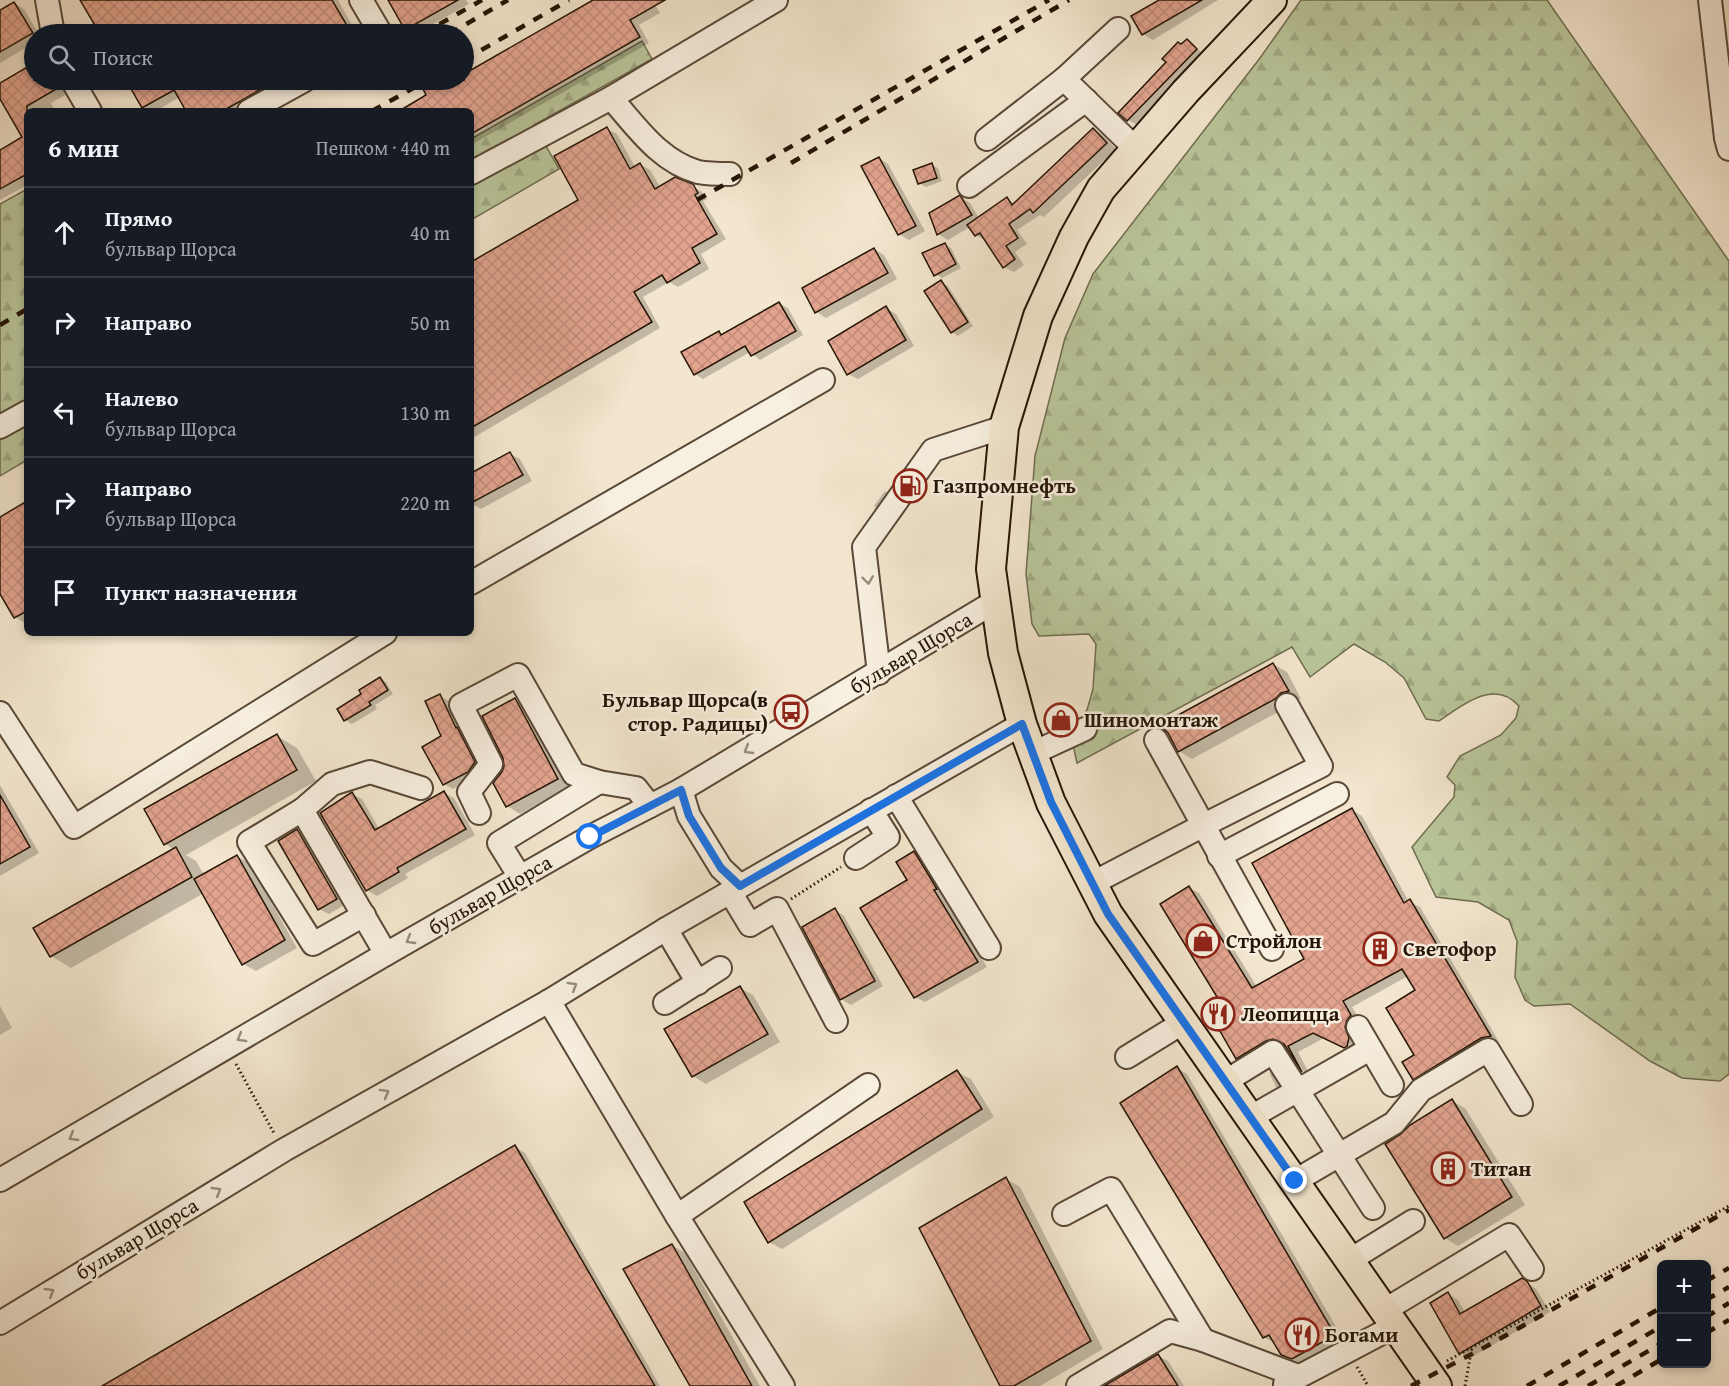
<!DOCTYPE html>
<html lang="ru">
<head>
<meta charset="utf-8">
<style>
	:root { --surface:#171b24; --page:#242831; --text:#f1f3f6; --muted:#9ea1a6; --line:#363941 }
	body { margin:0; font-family:"Gentium Book Plus",serif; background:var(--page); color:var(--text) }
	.controls { position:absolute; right:18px; bottom:18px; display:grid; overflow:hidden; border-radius:9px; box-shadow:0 3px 9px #0003 }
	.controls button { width:54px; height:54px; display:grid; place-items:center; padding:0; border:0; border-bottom:2px solid var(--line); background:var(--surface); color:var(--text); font:30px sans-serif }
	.stop { position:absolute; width:18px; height:18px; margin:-14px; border:4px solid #1a73e8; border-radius:50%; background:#fff }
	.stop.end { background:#1a73e8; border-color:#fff; box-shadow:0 2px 6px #0008 }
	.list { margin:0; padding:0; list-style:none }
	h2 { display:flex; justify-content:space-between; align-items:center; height:78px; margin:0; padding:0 24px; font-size:26px }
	h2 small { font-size:20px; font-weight:400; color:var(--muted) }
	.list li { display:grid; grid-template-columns:39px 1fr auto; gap:18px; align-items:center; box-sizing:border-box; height:90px; padding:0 24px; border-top:2px solid var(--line) }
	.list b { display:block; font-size:22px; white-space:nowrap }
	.list p { margin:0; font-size:20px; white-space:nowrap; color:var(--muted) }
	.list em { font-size:20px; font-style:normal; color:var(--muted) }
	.icon { flex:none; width:33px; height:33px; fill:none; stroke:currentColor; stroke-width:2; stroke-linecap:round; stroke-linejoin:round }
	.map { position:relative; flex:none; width:1729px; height:1386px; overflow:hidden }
	.search { position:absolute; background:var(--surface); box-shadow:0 3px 9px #0003; left:24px; top:24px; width:450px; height:66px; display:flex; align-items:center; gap:15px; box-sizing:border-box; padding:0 21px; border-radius:33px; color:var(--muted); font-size:22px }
	.panel { position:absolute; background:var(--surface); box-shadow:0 3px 9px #0003; left:24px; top:108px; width:450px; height:528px; border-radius:9px }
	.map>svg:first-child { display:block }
	.forest { fill:url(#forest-firs); stroke:#6e6d50; stroke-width:1.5 }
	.shadow { fill:#0003 }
	.building { fill:url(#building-cross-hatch); stroke:#241405; stroke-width:1.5 }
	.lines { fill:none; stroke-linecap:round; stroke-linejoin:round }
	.minor-casing { stroke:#584837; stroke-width:26 }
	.major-casing { stroke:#241405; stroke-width:32 }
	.path { stroke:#241405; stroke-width:3; stroke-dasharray:1.5 3; stroke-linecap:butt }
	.minor { stroke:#f7efdf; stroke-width:22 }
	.major { stroke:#f3e6ce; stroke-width:28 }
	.rail { stroke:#241405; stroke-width:4.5; stroke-dasharray:10 10; stroke-linecap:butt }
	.oneway { stroke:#988c7d }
	.route { stroke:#1a73e8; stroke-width:8 }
	.labels { text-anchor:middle; stroke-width:5; stroke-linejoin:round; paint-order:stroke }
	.poi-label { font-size:21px; font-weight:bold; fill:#241405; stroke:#f7efdf; text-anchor:start }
	.street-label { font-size:21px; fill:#241405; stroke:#f7efdf }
</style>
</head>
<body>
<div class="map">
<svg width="1729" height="1386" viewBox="0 0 1729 1386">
	<defs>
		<pattern id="forest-firs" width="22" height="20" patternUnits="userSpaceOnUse" patternTransform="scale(1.5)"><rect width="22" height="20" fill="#b9c69a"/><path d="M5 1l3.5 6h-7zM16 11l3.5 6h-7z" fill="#9fa983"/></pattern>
		<pattern id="building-cross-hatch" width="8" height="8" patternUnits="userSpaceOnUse" patternTransform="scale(1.5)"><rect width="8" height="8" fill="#e2a48f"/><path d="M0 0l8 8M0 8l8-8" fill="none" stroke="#c28c7a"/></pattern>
	</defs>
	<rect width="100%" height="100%" fill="#f3e6ce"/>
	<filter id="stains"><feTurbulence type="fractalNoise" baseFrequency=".00333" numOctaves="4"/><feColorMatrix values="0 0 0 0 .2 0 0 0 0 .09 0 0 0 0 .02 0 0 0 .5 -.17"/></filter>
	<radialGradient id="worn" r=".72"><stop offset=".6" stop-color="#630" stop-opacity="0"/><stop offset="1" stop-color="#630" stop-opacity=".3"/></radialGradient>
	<g class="forest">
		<path d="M 1301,0 L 1547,0 L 1729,261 L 1729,1074 L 1720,1081 L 1682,1078 L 1650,1061 L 1570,1004 L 1534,1006 L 1525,1000 L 1515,977 L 1517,941 L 1509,920 L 1478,902 L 1436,897 L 1412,847 L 1454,797 L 1455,785 L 1447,777 L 1460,756 L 1501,735 L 1516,718 L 1519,706 C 1495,678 1462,705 1439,721 L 1426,719 L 1404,678 L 1385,662 L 1354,644 L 1310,677 L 1292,647 L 1077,763 L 1072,740 L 1074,728 L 1087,710 L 1093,689 L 1096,644 L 1089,634 L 1039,636 L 1032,624 L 1026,574 L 1035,456 L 1065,338 L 1093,274 L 1260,58 Z"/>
		<polygon points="642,41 652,59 534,125 559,169 471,220 471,139"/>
		<polygon points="27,189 27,460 0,476 0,204"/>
	</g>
	<g class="shadow">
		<polygon points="82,0 338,0 357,34 102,34"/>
		<polygon points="389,0 466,0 469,4 415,34 406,29"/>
		<polygon points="596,0 652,0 660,13 639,25 649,43 471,145 471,111 402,111 428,96 425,89 442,80 464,80 464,76"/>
		<polygon points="1162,0 1218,0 1153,40 1143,34"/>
		<polygon points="14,3 24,9 39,34 34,34 34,43 0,63 0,12"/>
		<polygon points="1187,41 1205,55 1137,125 1128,120"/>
		<polygon points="34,64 34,80 58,80 67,94 51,103 55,111 27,111 27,185 0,200 0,151 24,137 0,96 0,84"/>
		<polygon points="128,80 296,80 242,111 188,111 180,97 156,111 151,111 144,107"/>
		<polygon points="607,129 617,134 635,167 640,164 650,170 660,187 692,186 702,192 707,199 703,201 726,239 701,254 709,269 678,287 669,282 643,297 660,328 471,439 471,264 580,200"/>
		<polygon points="1093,129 1103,135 1116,149 1044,217 1040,215 1017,230 1027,244 1015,252 1024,265 1014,272 1004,267 986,241 976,235 970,227 948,240 938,234 960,197 970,203 979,218 1007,199 1015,204"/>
		<polygon points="879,158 888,164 925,231 909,240 899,234"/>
		<polygon points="932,165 938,168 942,181 926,187 919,183"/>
		<polygon points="945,245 951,248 961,268 942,278 935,274"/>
		<polygon points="874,249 884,255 897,279 826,318 817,312"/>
		<polygon points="941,282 948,286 973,326 958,336 952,332 926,292"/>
		<polygon points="779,303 788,308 803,335 760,360 750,352 703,379 695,374 719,333 724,335"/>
		<polygon points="886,308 896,314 914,346 858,379 848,374"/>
		<polygon points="510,454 520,459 532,481 481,509 471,503 471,475"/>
		<polygon points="885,491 889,493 878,509 874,506"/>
		<polygon points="27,503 27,622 25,623 15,617 0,591 0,519"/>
		<polygon points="1273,664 1287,672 1301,699 1295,700 1289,706 1192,759 1179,751"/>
		<polygon points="380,679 386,682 393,694 375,705 377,709 352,724 345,720 339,710 364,695"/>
		<polygon points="440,696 449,701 463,733 483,768 477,776 453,789 444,784"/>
		<polygon points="515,700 529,707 571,786 520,814 507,806"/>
		<polygon points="1065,708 1071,712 1075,724 1063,730 1057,727"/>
		<polygon points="277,736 297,748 316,781 186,855 196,861 204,875 237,856 250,864 297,948 256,971 243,964 204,893 71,968 51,956 175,850 165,844"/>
		<polygon points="0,785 39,853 0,876"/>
		<polygon points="444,793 454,798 475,835 405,874 408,878 377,896 367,890 352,794 362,799 379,829"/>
		<polygon points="1352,810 1362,816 1409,902 1420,907 1499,1042 1492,1044 1424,1084 1414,1078 1416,1055 1417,991 1408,976 1352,1007 1361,1022 1358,1044 1355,1053 1324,1038 1298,1052 1310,1075 1303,1071 1285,1043 1277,1046 1247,1064 1237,1058 1224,1005 1189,888 1199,893 1257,987 1306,959"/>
		<polygon points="297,831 306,836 346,904 329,914 319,909"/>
		<polygon points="914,853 924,858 946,895 943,896 987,967 925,1002 915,997 909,881"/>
		<polygon points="835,910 844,916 883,986 851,1005 841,999"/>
		<polygon points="740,988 753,995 780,1042 706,1084 693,1076"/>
		<polygon points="0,1006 12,1028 0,1035"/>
		<polygon points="1177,1068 1187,1074 1344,1340 1302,1364 1282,1354 1274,1343 1264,1337"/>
		<polygon points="957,1072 971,1079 994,1117 782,1249 769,1242"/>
		<polygon points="1269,1072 1279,1078 1286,1092 1276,1087"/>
		<polygon points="1452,1101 1465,1108 1525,1205 1458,1246 1445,1238"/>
		<polygon points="515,1147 525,1153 660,1386 105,1386"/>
		<polygon points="1006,1179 1020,1187 1103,1349 1040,1386 1001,1386"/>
		<polygon points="672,1245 685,1253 760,1386 692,1386"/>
		<polygon points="1522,1279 1536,1289 1550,1312 1470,1358 1460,1353 1448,1294 1458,1300 1465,1312"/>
		<polygon points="1158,1356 1168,1361 1184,1386 1107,1386"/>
	</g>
	<g class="building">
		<polygon points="80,0 332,0 352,34 100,34"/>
		<polygon points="388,0 458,0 405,30"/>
		<polygon points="593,0 665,0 630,20 640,37 471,134 471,111 399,111 426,95 423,89 439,80 464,80 464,74"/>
		<polygon points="1159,0 1202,0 1142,35 1131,16"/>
		<polygon points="14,2 33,33 0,52 0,10"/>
		<polygon points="1187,39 1197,49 1127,121 1118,113 1166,62 1162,59 1178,42 1181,44"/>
		<polygon points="34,63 34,80 53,80 58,88 27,106 27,174 0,189 0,150 22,137 0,99 0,83"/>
		<polygon points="126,80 277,80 223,111 186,111 174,90 142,108"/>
		<polygon points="607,127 630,169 640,163 655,189 675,177 693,184 698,193 695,195 717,234 692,248 700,263 667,283 662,275 634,292 652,322 471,428 471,262 578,200 554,156"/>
		<polygon points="1093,128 1107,143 1033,213 1030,209 1009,224 1018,238 1006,246 1015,259 1003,268 980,233 975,236 967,225 1007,197 1012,205"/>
		<polygon points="879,157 916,226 898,235 861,166"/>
		<polygon points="932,163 937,178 918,184 913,170"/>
		<polygon points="960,195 972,215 937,235 929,213"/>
		<polygon points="945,243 956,264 934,276 922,253"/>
		<polygon points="874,248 888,273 815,313 802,288"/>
		<polygon points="941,280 968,322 951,333 924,291"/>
		<polygon points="779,302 796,331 751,356 745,346 694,375 681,352 719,331 721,335"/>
		<polygon points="886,306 906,340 847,375 828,341"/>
		<polygon points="510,452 523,475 471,503 471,473"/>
		<polygon points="27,501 27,611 14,618 0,594 0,517"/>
		<polygon points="1273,663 1289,691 1281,693 1275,699 1178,752 1168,733 1160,725"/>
		<polygon points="380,677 388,690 369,702 371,705 344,721 337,709 361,694 359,690"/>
		<polygon points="440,694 456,728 457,727 475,762 468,772 443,785 422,747 441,736 425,701"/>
		<polygon points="515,698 558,779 506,807 493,783 502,772 504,766 503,758 482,716"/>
		<polygon points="1065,707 1070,721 1055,728 1050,712"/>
		<polygon points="277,734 297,770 164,845 144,809"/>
		<polygon points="444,791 466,829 397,868 399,872 366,891 320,813 352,792 375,830"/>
		<polygon points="0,795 30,847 0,864"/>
		<polygon points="1352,808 1404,903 1410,899 1491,1036 1481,1038 1413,1080 1402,1062 1414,1055 1386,1008 1415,990 1402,969 1343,1001 1351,1015 1347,1020 1345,1027 1349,1038 1347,1046 1344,1048 1313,1033 1288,1046 1302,1072 1284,1044 1273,1039 1266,1041 1236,1059 1209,1012 1222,1005 1160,904 1189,886 1252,988 1304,959 1252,863"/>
		<polygon points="297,829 337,899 318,910 278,841"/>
		<polygon points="176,847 192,877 50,957 33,928"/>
		<polygon points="914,851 937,889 934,890 978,962 914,998 860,908 907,880 896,862"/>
		<polygon points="237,855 285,940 242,965 194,879"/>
		<polygon points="835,908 875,981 840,1000 802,927"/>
		<polygon points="740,986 768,1034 692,1077 664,1029"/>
		<polygon points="1177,1066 1335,1335 1292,1359 1281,1355 1269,1335 1263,1338 1120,1103"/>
		<polygon points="957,1070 982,1109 768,1243 744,1202"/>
		<polygon points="1452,1099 1512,1197 1444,1239 1385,1144 1401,1134 1410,1125"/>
		<polygon points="515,1145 655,1386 102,1386"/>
		<polygon points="1006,1177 1091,1341 1014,1386 1000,1386 919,1228"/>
		<polygon points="672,1244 752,1386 690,1386 623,1269"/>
		<polygon points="1522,1278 1527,1281 1541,1306 1459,1354 1430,1303 1448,1292 1460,1314"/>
		<polygon points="1158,1354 1178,1386 1104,1386"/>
	</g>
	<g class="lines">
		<g class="minor-casing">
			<g id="minor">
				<polyline points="47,0 53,34"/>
				<polyline points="361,0 381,34"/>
				<polyline points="1710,0 1726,138 1729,149"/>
				<polyline points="1064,79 1118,29"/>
				<polyline points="72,80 90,111"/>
				<path d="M 611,98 C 636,126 659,161 698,172 C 708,174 720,174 730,174"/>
				<polyline points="249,111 305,80"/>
				<polyline points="987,139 1064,79 1135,148"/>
				<polyline points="471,173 611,98 776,0"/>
				<polyline points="969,186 1086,100"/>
				<polyline points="0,427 27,412"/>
				<polyline points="471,583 823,380"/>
				<polyline points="879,673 864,547 933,450 1004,427"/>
				<polyline points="0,713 74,827 385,633"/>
				<polyline points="1156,740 1272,949"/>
				<polyline points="1033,753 1085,729"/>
				<polyline points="681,790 689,816 721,868 740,886"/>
				<polyline points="896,796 989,948"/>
				<polyline points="302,810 386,954"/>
				<polyline points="479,813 469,792 491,764 461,705 518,675 574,774 599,782 636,788 650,806"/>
				<polyline points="1219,856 1337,794"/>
				<polyline points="856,858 888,837 871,810"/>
				<polyline points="520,877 499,843 599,782"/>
				<polyline points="1091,884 1202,826 1321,766 1287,705"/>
				<polyline points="730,892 750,925 777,909 836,1021"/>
				<polyline points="364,915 313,944 249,842 302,810 332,784 370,772 421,788"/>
				<polyline points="666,929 698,983"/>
				<polyline points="549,1001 677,1216 783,1386"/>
				<polyline points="665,1003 720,968"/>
				<polyline points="1358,1027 1392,1085"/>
				<polyline points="1127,1057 1184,1022"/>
				<polyline points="1226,1081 1273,1052 1373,1208"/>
				<polyline points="1251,1117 1370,1049"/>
				<polyline points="0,1180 386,954 590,837 681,790 996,601"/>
				<polyline points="1295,1181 1394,1123 1421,1090 1488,1050 1521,1104"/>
				<polyline points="1064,1214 1111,1189 1203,1340"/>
				<polyline points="677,1216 868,1085"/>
				<polyline points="1350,1260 1413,1221"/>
				<polyline points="1385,1310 1509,1235 1532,1269"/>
				<polyline points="0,1323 284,1150 549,1001 666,929 1022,724"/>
				<polyline points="1285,1384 1395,1326"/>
				<polyline points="1078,1386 1170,1331 1203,1340 1298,1376"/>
			</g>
		</g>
		<g class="major-casing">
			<polyline id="major" points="1272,0 1186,91 1101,189 1074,237 1038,316 1004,427 991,569 1003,653 1022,724 1051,803 1108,914 1437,1386"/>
		</g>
		<g class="path">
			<polyline points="791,899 841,867"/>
			<polyline points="236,1064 275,1135"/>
			<polyline points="1447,1361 1729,1206"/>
			<polyline points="1357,1367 1368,1386"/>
			<polyline points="1465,1386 1472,1347"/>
		</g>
		<use href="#minor" class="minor"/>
		<use href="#major" class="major"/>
		<g class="rail">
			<polyline points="422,34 482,0"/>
			<polyline points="449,34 508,0"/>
			<polyline points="464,60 569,0"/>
			<polyline points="372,111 428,80"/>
			<polyline points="791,163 1069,0"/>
			<polyline points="697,200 1049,0"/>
			<polyline points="0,325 27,309"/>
			<polyline points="1706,1281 1729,1268"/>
			<polyline points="1706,1300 1729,1287"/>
			<polyline points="1706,1317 1729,1303"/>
			<polyline points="1706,1333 1729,1320"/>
			<polyline points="1411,1386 1487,1346 1729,1210"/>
			<polyline points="1527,1386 1662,1307"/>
			<polyline points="1559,1386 1662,1326"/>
			<polyline points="1588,1386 1662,1343"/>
			<polyline points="1616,1386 1662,1359"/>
		</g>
	</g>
	<defs><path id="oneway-chevron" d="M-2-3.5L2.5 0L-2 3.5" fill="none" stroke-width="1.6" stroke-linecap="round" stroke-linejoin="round" transform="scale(1.5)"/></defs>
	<g class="oneway">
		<use href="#oneway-chevron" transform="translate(868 580) rotate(83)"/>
		<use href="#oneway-chevron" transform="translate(748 750) rotate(149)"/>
		<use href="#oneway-chevron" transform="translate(410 940) rotate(150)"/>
		<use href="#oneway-chevron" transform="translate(573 986) rotate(-31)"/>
		<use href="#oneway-chevron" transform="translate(241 1038) rotate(150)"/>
		<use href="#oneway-chevron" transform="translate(385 1093) rotate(-29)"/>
		<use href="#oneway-chevron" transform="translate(73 1137) rotate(149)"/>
		<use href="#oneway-chevron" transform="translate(217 1191) rotate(-31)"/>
		<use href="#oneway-chevron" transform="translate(50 1292) rotate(-31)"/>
	</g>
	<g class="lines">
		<polyline class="route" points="590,837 681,790 689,816 721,868 740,886 1022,724 1051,802 1108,914 1295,1181"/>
	</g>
	<defs>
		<g id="fuel-ring" transform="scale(1.725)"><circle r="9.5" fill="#f7efdf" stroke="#8f2418" stroke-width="1.5"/><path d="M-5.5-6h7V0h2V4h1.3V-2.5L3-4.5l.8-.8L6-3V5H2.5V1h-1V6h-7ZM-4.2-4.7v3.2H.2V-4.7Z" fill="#8f2418"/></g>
		<g id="bus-ring" transform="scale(1.725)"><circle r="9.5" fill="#f7efdf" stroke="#8f2418" stroke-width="1.5"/><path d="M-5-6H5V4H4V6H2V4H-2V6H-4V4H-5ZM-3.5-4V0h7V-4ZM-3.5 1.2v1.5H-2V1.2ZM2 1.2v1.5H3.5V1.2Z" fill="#8f2418"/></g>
		<g id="shop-ring" transform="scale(1.725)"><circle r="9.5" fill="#f7efdf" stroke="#8f2418" stroke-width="1.5"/><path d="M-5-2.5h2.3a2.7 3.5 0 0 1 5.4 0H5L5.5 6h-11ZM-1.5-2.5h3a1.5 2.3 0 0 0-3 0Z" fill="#8f2418"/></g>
		<g id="building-ring" transform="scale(1.725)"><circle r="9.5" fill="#f7efdf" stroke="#8f2418" stroke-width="1.5"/><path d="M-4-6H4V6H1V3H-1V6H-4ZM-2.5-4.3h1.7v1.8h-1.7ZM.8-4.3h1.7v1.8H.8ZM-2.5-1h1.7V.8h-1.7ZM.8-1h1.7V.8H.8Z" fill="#8f2418"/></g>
		<g id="restaurant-ring" transform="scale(1.725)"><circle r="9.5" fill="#f7efdf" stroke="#8f2418" stroke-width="1.5"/><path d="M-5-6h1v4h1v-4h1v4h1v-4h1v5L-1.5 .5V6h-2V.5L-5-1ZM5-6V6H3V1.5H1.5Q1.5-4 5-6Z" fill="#8f2418"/></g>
	</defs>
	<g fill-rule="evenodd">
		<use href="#fuel-ring" x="910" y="486"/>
		<use href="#bus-ring" x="791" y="712"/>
		<use href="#shop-ring" x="1061" y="720"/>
		<use href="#shop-ring" x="1203" y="941"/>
		<use href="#building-ring" x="1380" y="949"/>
		<use href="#restaurant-ring" x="1218" y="1014"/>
		<use href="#building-ring" x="1448" y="1169"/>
		<use href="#restaurant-ring" x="1302" y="1335"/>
	</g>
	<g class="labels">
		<g class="poi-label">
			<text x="933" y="493">Газпромнефть</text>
			<text x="768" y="707" text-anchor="end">Бульвар Щорса(в<tspan x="768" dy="24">стор. Радицы)</tspan></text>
			<text x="1084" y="727">Шиномонтаж</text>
			<text x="1226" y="948">Стройлон</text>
			<text x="1403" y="956">Светофор</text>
			<text x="1241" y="1021">Леопицца</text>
			<text x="1471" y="1176">Титан</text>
			<text x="1325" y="1342">Богами</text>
		</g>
		<g class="street-label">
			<text transform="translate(911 653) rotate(-31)" y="7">бульвар Щорса</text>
			<text transform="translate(490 895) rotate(-30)" y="7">бульвар Щорса</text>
			<text transform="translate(137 1239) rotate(-31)" y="7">бульвар Щорса</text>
		</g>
	</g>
	<rect width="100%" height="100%" filter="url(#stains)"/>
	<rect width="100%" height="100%" fill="url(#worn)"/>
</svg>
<div class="controls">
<button>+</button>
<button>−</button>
</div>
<div class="stop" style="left:590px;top:837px"></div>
<div class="stop end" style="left:1295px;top:1181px"></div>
<div class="search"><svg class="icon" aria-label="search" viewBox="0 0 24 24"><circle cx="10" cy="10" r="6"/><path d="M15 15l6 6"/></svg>Поиск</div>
<section class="panel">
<h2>6 мин<small>Пешком · 440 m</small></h2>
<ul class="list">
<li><svg class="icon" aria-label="ahead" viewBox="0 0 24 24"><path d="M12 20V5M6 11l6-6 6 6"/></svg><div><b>Прямо</b><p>бульвар Щорса</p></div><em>40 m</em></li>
<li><svg class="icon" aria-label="right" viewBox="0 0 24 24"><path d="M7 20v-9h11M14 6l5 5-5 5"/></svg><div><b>Направо</b></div><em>50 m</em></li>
<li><svg class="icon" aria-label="left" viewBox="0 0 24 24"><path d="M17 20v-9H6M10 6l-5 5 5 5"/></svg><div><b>Налево</b><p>бульвар Щорса</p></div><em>130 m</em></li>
<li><svg class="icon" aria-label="right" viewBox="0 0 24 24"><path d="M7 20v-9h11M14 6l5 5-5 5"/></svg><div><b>Направо</b><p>бульвар Щорса</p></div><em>220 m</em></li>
<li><svg class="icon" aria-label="arrive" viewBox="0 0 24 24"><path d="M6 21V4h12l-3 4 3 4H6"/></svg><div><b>Пункт назначения</b></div></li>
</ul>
</section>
</div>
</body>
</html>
